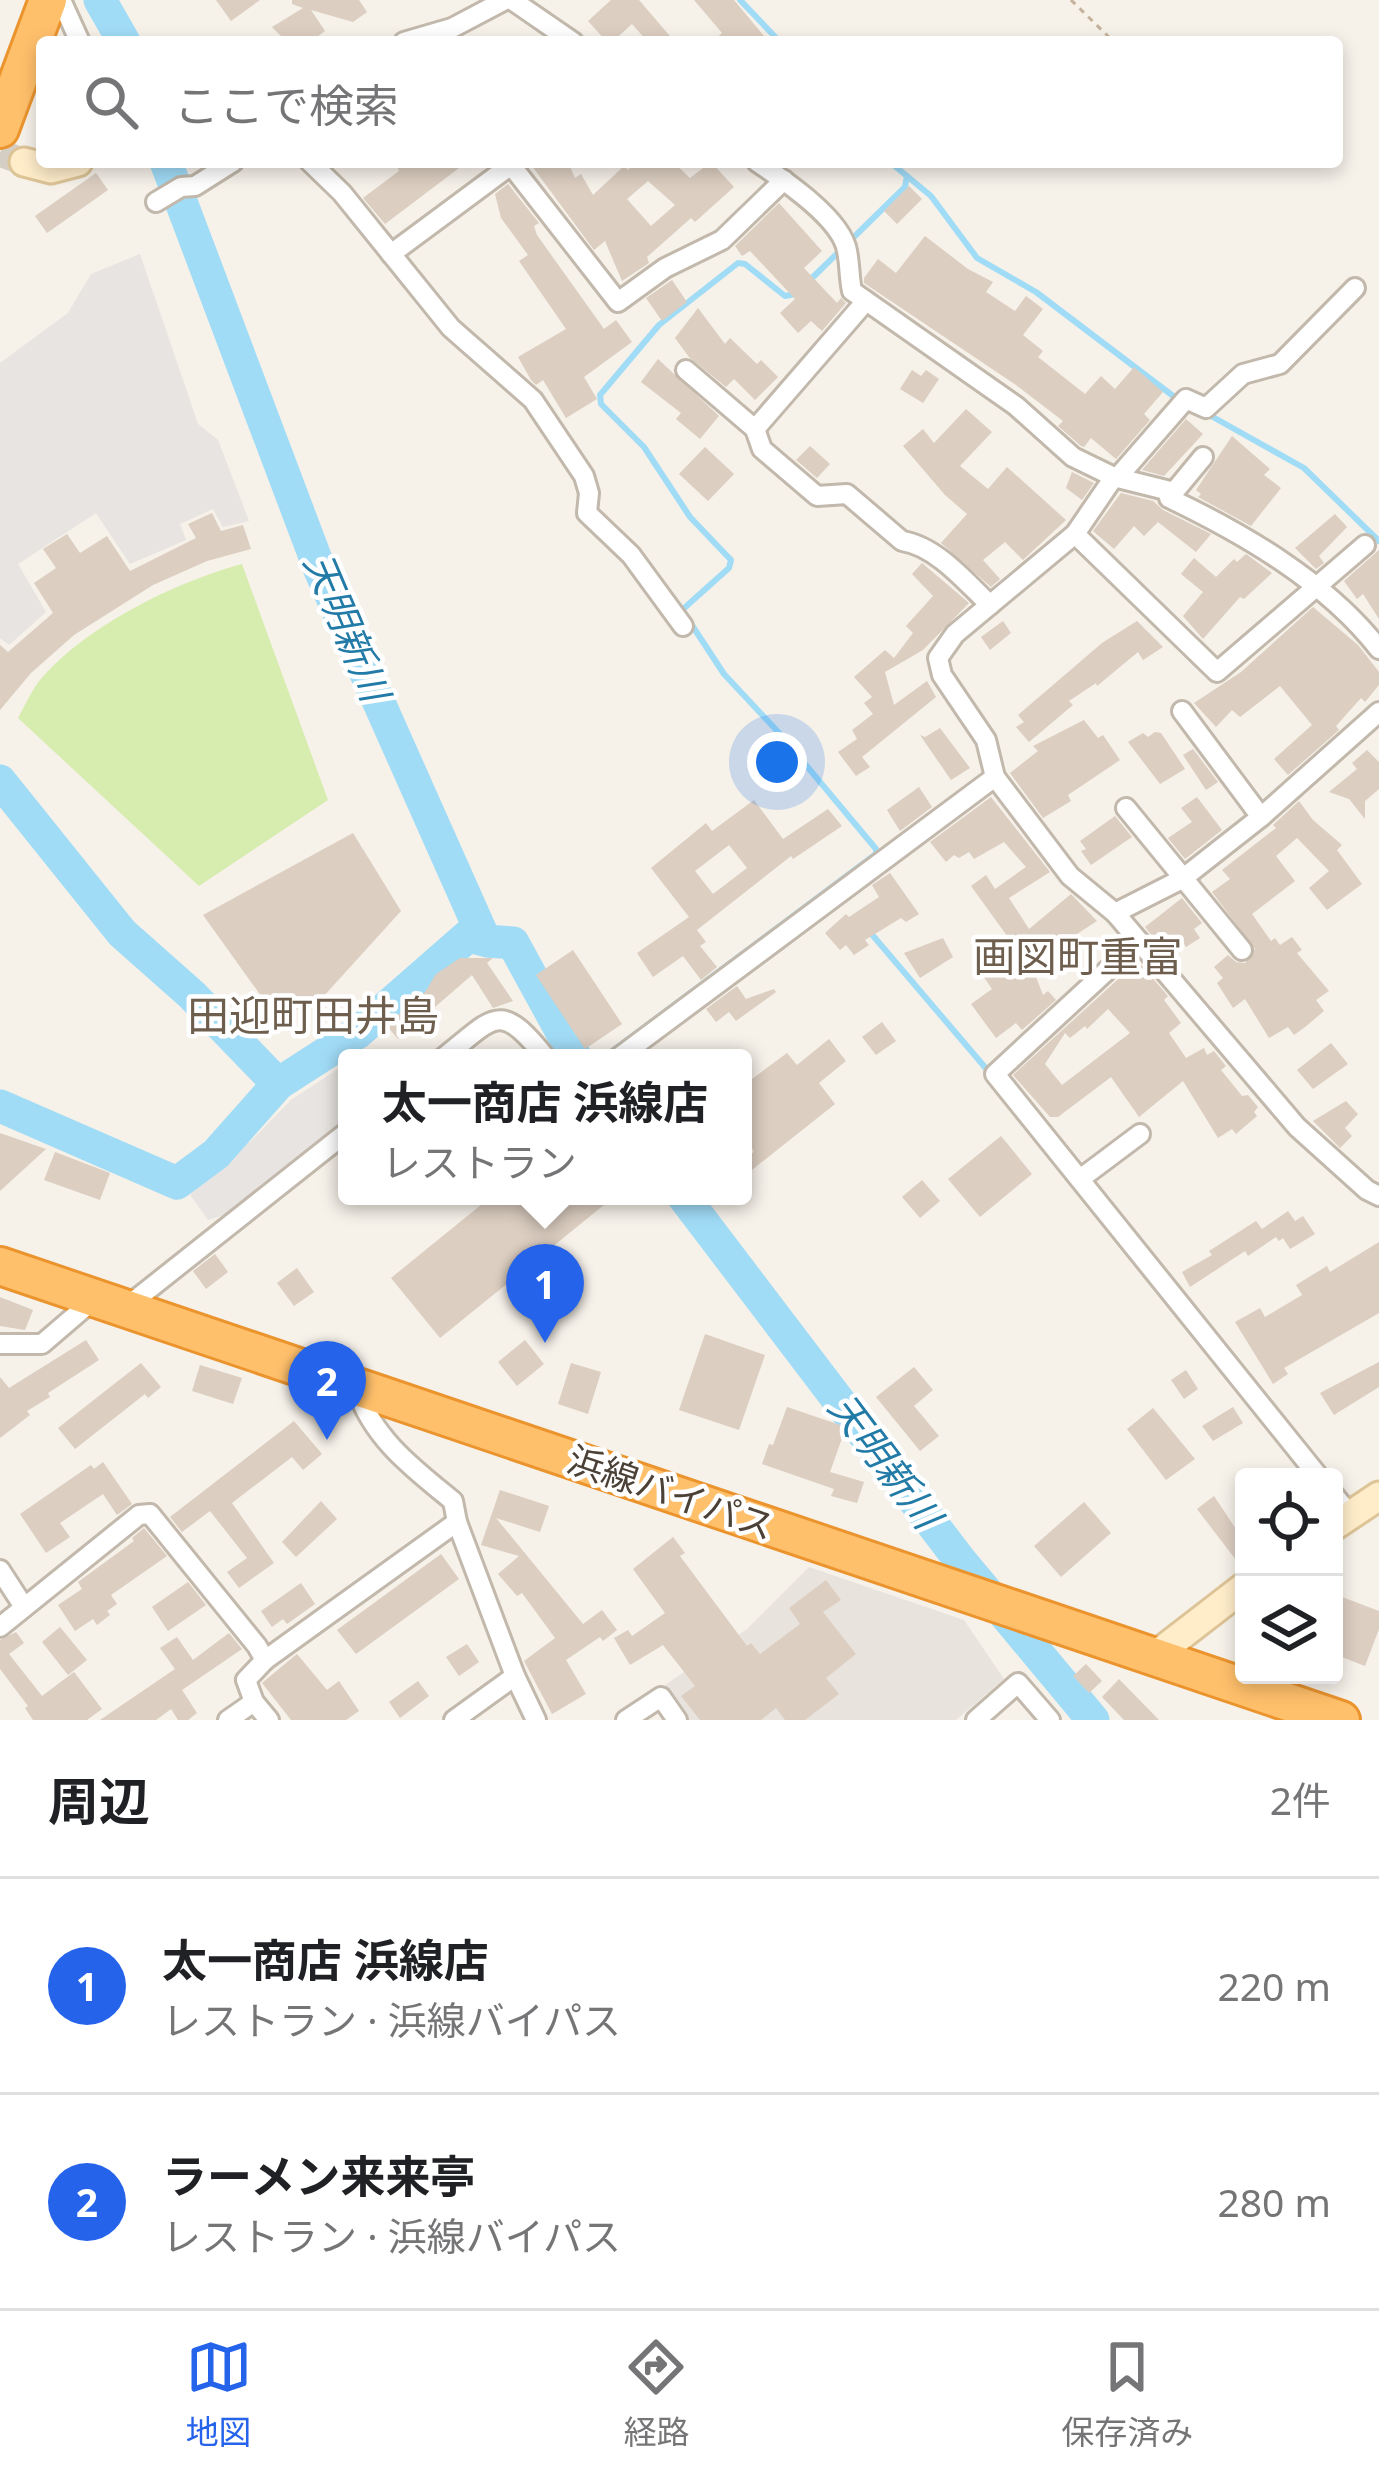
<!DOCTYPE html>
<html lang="ja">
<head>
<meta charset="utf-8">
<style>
	:root { --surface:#fff; --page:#f2f2f2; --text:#202124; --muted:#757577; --line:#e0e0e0; --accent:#2563eb }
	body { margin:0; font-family:"Noto Sans","Noto Sans JP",sans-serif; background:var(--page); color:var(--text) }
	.controls { position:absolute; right:36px; bottom:36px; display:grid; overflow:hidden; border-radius:12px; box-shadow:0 6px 18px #0003 }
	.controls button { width:108px; height:108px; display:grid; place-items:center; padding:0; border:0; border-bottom:3px solid var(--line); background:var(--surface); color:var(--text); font:60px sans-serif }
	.you { position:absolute; left:777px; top:762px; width:42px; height:42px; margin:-30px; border:9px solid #fff; border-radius:50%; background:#1a73e8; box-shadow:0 0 0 18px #1a73e833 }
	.badge { display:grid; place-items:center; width:78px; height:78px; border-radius:50%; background:var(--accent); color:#fff; font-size:39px; font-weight:700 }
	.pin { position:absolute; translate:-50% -99px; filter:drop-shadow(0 3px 6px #0008) }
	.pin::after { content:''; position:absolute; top:63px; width:42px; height:36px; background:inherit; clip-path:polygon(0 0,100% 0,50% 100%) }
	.popup { position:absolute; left:338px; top:1049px; width:414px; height:156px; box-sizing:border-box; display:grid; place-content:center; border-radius:12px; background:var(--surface); filter:drop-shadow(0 3px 9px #0005); font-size:39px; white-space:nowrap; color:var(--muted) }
	.popup b { font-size:45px; color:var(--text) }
	.popup::after { content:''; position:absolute; left:50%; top:100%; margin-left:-24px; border:24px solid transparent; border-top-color:var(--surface) }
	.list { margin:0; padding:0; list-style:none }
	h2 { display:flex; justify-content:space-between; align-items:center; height:156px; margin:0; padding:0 48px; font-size:51px }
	h2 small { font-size:39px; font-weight:400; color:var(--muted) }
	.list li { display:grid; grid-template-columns:78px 1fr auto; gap:36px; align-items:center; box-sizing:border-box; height:216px; padding:0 48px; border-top:3px solid var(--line) }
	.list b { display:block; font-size:45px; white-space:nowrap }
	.list p { margin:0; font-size:39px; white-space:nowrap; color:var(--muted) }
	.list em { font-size:39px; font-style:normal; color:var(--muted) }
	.icon { flex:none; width:66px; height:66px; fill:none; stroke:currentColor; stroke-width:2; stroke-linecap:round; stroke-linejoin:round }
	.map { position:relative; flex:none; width:1379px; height:1720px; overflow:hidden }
	.search { position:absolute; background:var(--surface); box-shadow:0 6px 18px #0003; left:36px; right:36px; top:36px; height:132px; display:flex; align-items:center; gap:30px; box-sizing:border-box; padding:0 42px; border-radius:12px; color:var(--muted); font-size:45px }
	.sheet { height:588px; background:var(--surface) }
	nav { display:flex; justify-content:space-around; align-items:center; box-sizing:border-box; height:168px; border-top:3px solid var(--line); background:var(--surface); font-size:33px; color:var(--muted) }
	nav a { display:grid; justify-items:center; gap:6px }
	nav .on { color:var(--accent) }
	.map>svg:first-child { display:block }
	.industrial { fill:#e9e3de }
	.green { fill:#d7edaf }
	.parking { fill:#e7e4e1 }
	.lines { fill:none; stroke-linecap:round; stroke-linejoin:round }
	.stream { stroke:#a1dcf7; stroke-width:6 }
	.river { stroke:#a1dcf7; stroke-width:33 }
	.building { fill:#dccec1; fill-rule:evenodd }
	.secondary-tunnel { stroke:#d4cec5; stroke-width:27; stroke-dasharray:27 14; stroke-linecap:butt }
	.street-casing { stroke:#c2b8ab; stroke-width:24 }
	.secondary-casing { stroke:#ddc497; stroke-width:33 }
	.highway-casing { stroke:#eb942e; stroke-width:42 }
	.path { stroke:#c6b29b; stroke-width:3; stroke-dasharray:6 6; stroke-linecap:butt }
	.street { stroke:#fff; stroke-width:18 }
	.secondary { stroke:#ffedca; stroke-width:27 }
	.highway { stroke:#ffc06b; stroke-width:36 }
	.labels { text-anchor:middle; stroke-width:9; stroke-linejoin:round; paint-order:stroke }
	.street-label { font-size:36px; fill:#4b4137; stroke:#fff }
	.water-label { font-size:39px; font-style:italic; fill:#227ba7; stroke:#fff }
	.quarter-label { font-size:42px; fill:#6e5e4d; stroke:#fff }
</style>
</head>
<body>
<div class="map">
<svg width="1379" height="1720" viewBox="0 0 1379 1720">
	<rect width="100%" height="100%" fill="#f6f1e9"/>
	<polygon class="industrial" points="809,1567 964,1620 1004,1679 956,1720 688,1720 665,1685 747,1629"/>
	<path class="green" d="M 242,564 L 328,800 L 199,886 L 18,718 C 24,707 30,694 37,684 C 81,628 175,582 242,564 Z"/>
	<g class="parking">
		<polygon points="140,254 198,424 218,440 249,521 223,527 213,509 180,524 186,540 130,564 96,513 18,564 46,612 9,645 0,638 0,363 68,313 91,274"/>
		<polygon points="347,1063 347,1119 224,1215 208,1220 191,1196 192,1185 252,1140 291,1100"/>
	</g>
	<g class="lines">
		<g class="stream">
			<polyline points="740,0 780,42"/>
			<polyline points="890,162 931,196 977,258 1036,292 1181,402"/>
			<polyline points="809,281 905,187 907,176"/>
			<polyline points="1204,412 1304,468 1379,541"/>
			<polyline points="869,931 989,1072"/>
			<polyline points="603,1058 876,854 876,849 780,734 724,674 682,610 729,568 731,560 690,517 644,447 601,404 600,395 659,325 738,263 745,264 785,296 795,294"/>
		</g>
		<g class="river">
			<polyline points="100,0 124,42"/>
			<polyline points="166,162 320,570 482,934 488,941 513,943 576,1058"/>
			<polyline points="0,781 122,933 192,995 278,1084"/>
			<polyline points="0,1106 177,1183 216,1154 278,1084 357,1033 468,936 488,941"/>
			<polyline points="683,1196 959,1559 1093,1720"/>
		</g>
	</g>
	<g class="building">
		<polygon points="216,0 260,0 231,21"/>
		<polygon points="292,0 359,0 367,12 353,22 311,10 325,31 310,42 287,42 272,27 303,8 292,4"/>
		<polygon points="611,0 639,0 675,42 648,42 632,24 612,42 607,42 588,21"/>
		<polygon points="694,0 734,0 769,42 712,42 722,33"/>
		<polygon points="395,162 467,162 385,224 363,198 399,171"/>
		<path d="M 529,162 L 568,162 L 575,178 L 581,174 L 593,195 L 624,166 L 628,170 L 635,162 L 673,162 L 690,178 L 711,162 L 734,187 L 695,222 L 691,218 L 647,257 L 649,263 L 622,281 L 605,241 L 594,250 ZM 648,181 L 675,205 L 651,226 L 627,199 Z"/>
		<polygon points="96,173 108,190 47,233 35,216"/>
		<polygon points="508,184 539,223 534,226 537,235 604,329 616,320 632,342 584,377 597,399 566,418 543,380 536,385 531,380 518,357 566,329 519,261 528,255 501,218 495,194"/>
		<polygon points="909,186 922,199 897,224 884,211"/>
		<polygon points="779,203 822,251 804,268 837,303 841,298 846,303 822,331 811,321 798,333 780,313 795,299 750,251 742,256 735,246"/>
		<polygon points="925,236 968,269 993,282 986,292 1015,311 1026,296 1043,309 1023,335 1043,351 1038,357 1085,394 1101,376 1115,389 1134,367 1163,392 1144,414 1150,420 1116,459 1091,438 1084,447 1081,446 1058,426 1063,421 1016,385 864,283 864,278 878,259 896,273"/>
		<polygon points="672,280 687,302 662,321 646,298"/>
		<polygon points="698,308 725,344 730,338 757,364 761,360 778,377 755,400 734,379 726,387 689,357 675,338"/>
		<polygon points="658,359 719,416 700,439 676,419 681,413 641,382"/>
		<polygon points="912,370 921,376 926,370 939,379 923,403 900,389"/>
		<polygon points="966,409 992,432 960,466 988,489 1007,467 1066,520 1023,560 1005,542 983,560 1000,579 991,587 941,543 967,514 945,495 903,446 923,429 934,443"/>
		<polygon points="1186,419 1203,434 1164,476 1142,470"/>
		<polygon points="1232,436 1270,469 1264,475 1281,488 1251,526 1198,497 1201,494 1196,490"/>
		<polygon points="810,446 830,464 817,478 796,460"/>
		<polygon points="705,447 734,474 708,501 679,474"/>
		<polygon points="1072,472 1094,483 1082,500 1066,488"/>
		<polygon points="1121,493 1153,501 1163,510 1211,534 1196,552 1158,522 1144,536 1134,526 1114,549 1093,531"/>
		<polygon points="212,513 221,531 243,525 251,549 207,561 153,585 74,635 31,673 0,710 0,645 8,652 53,613 34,583 56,568 43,549 67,534 80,553 107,536 130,571 196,538 188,524"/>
		<polygon points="1335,514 1347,527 1319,556 1324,563 1316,569 1295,548"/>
		<polygon points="1379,550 1379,619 1363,594 1357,599 1344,581"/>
		<polygon points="1246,554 1272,573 1244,599 1240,597 1203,639 1183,616 1203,592 1181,574 1194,558 1216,577 1234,559 1237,562"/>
		<polygon points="922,563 969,603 923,650 885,672 894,705 927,681 936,697 862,757 870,767 856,776 838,752 857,739 852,730 873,714 864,703 872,697 854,677 885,650 894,658 913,633 906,626 933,596 912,574"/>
		<polygon points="1313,607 1358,645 1379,672 1379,685 1365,702 1361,698 1336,726 1339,730 1288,775 1274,759 1312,725 1280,686 1240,717 1232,710 1216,727 1194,703 1241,672"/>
		<polygon points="1003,621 1011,633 990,650 981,637"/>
		<polygon points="1137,621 1163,647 1143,660 1138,652 1097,686 1096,683 1069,701 1073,705 1029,742 1016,727 1024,722 1018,715 1102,643"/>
		<polygon points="1084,720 1098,738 1103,735 1120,760 1068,795 1071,801 1043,818 1010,773 1038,751 1033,746"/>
		<polygon points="940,728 970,768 951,780 920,735 925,737"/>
		<polygon points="1155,732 1161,733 1185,769 1160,784 1128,742 1143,733 1148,737"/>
		<polygon points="1193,749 1218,782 1206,790 1183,755"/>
		<polygon points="1367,750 1379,762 1379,789 1365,801 1365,819 1349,799 1329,792 1357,769 1352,763"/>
		<polygon points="919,787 932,807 900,831 887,810"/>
		<polygon points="991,797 1050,872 1009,898 1029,929 1071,894 1097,921 1031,964 1043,995 1048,991 1056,1000 1022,1030 1016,1023 996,1038 971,1004 992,989 975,964 1010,940 971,886 986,875 995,889 1026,867 1004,842 974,859 969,852 959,858 954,855 946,862 930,842"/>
		<polygon points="1197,797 1222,830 1185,859 1168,838 1192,822 1181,808"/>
		<path d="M 754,800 L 783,839 L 828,809 L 842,826 L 793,859 L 791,856 L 697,930 L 706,942 L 700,946 L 717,967 L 701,980 L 683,956 L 653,977 L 637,953 L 689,917 L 651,868 L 706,823 L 712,831 ZM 729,845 L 747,868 L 713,894 L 695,871 Z"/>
		<polygon points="1299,801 1313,820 1342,845 1337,850 1362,884 1327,910 1309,888 1329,871 1297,838 1276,856 1295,881 1252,914 1271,941 1275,938 1280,945 1292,937 1302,950 1297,953 1329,991 1316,1000 1324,1011 1305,1027 1294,1035 1288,1027 1269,1038 1245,999 1233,1008 1217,983 1223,978 1214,967 1228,955 1236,962 1245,963 1255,949 1212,892 1230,879 1222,870 1276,828 1273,825"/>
		<polygon points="1115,816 1132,837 1091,865 1081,851 1086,849 1080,841"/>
		<polygon points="353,833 401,911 322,998 289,1013 269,1007 203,915"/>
		<polygon points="890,873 919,914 906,922 901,918 865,940 869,945 854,955 846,945 840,950 825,933 846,914 849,917 879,897 872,885"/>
		<polygon points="1182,898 1202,923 1194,929 1200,938 1186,947 1183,942 1166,953 1145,927"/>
		<polygon points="943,938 953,957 920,978 904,953"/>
		<polygon points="573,950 622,1024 585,1049 536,975"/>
		<polygon points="460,958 493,958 487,963 513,1001 493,1008 472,975 398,1039 386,1025 425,992 436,974"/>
		<path d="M 1138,961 L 1168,996 L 1164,1000 L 1181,1023 L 1169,1033 L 1186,1058 L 1204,1048 L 1207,1055 L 1214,1051 L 1226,1066 L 1221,1070 L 1242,1096 L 1248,1095 L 1258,1107 L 1254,1112 L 1257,1116 L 1236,1134 L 1232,1129 L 1218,1138 L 1183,1081 L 1139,1117 L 1111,1077 L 1058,1117 L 1050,1117 L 1013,1075 ZM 1108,1009 L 1130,1033 L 1062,1085 L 1045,1064 L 1065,1033 L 1070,1038 L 1085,1026 L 1087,1029 Z"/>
		<polygon points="737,986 746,999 774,989 776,992 736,1021 729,1012 716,1022 706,1009"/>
		<polygon points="882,1022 896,1041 876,1055 862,1037"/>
		<polygon points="829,1039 846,1061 819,1083 835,1104 743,1177 743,1166 754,1151 743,1137 743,1068 752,1079 787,1053 797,1065"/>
		<polygon points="1331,1043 1348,1064 1313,1089 1297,1070"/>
		<polygon points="1346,1101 1358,1114 1345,1128 1352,1136 1340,1148 1313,1121"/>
		<polygon points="0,1133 46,1149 0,1191"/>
		<polygon points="1001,1136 1032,1174 980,1217 948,1179"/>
		<polygon points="55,1152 110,1173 100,1200 44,1180"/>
		<polygon points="922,1180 940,1201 920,1218 902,1197"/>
		<polygon points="492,1196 615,1196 440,1338 391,1278"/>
		<polygon points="1288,1211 1295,1221 1303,1216 1315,1234 1290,1249 1283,1238 1279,1241 1276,1237 1248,1256 1245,1251 1190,1287 1182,1272 1212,1255 1209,1251 1256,1221 1262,1229"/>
		<polygon points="1379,1242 1379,1313 1284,1368 1288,1374 1273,1384 1235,1322 1260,1308 1265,1317 1302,1295 1296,1285 1327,1266 1330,1272"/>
		<polygon points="215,1254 228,1272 206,1289 193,1271"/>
		<polygon points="297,1268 314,1292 294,1306 277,1283"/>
		<polygon points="0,1297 33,1310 25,1330 0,1326"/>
		<polygon points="705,1334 765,1355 739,1430 679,1410"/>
		<polygon points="86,1340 99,1360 48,1393 50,1397 27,1411 30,1415 0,1438 0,1377 9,1388"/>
		<polygon points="525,1340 544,1364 517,1386 498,1362"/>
		<polygon points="1379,1362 1379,1387 1334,1415 1320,1393"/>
		<polygon points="141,1363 161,1387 148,1398 145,1394 75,1449 58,1428"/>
		<polygon points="571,1363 601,1372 588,1414 558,1404"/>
		<polygon points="200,1365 242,1378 233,1404 192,1391"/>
		<polygon points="914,1367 933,1390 914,1406 939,1436 920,1451 876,1397"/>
		<polygon points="1186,1370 1198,1389 1184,1399 1171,1380"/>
		<polygon points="787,1407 846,1427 830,1472 864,1482 857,1503 831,1496 834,1489 762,1464 769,1444 773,1445"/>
		<polygon points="1233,1407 1243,1423 1213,1441 1202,1426"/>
		<polygon points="1153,1408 1195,1459 1166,1480 1127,1429"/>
		<polygon points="294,1421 322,1454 303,1470 292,1457 232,1503 274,1563 239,1588 227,1572 247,1558 210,1511 182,1532 170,1517"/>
		<polygon points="103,1462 132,1504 117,1515 103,1494 60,1523 70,1537 46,1553 20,1514 91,1465 94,1469"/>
		<polygon points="500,1490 549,1506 540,1532 496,1518 583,1624 602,1610 617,1630 603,1641 600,1637 566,1660 586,1694 552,1714 524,1661 555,1638 522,1593 517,1596 498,1574 519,1556 481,1545"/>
		<polygon points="1214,1496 1244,1541 1244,1553 1236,1560 1197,1509"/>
		<polygon points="321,1501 337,1519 296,1557 282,1542"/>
		<polygon points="1084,1502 1111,1533 1061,1577 1034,1546"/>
		<polygon points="144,1528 167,1556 111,1595 117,1604 107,1611 110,1615 97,1625 93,1619 75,1631 58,1605 82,1589 78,1582 134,1541 132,1538"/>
		<polygon points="673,1537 685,1553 680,1556 747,1646 751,1643 760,1654 800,1624 789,1608 826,1580 841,1600 823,1612 856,1654 826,1678 839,1694 805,1720 785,1720 776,1708 761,1720 700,1720 681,1696 695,1686 663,1645 630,1665 614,1638 628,1630 632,1636 665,1613 633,1569"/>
		<polygon points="441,1554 459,1579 356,1654 337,1630"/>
		<polygon points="188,1582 206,1605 168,1631 152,1607"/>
		<polygon points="301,1583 315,1604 287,1624 283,1619 272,1627 261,1611"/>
		<polygon points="1342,1597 1379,1611 1379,1629 1365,1666 1334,1654 1334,1617"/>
		<polygon points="60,1627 87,1660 68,1675 42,1642"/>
		<polygon points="16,1632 24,1643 9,1654 42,1696 74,1672 102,1709 87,1720 33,1720 25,1708 28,1706 0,1669 0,1640"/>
		<polygon points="229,1633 242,1649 182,1690 197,1713 188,1720 178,1720 171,1709 156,1720 100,1720 175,1669 160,1648 177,1637 193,1660"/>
		<polygon points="467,1644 479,1662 459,1676 446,1657"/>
		<polygon points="297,1654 327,1690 339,1681 359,1711 346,1720 291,1720 262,1683"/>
		<polygon points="1086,1664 1102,1681 1089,1693 1073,1676"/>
		<polygon points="1119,1679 1159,1720 1124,1720 1102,1697"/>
		<polygon points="418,1681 429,1696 400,1718 389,1702"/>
	</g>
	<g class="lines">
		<polyline class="secondary-tunnel" points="0,153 24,162"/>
		<g class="street-casing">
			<g id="street">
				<polyline points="61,0 80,42"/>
				<polyline points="512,0 573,42"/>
				<polyline points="404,42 452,28 505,0"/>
				<polyline points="310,162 342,193 451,328 533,400 584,476 589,493 587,513 631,555 683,626"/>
				<path d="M 757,162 C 784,180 842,219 847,251 C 850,265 849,277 852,291 L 1016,406 L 1073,457 L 1114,477 L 1174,492"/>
				<polyline points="156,202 181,187 195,186 233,162"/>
				<polyline points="391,254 511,165 618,302 665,268 722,240 784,180"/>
				<polyline points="686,370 755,429 866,301"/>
				<path d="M 755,429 L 762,449 L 817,496 L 847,494 L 902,541 C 936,546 966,582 990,605"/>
				<path d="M 1203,457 L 1169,498 C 1244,534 1327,582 1379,649"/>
				<polyline points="1118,477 1186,399 1206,408 1243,374 1280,364 1355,288"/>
				<polyline points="1075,534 1217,672 1365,545"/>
				<polyline points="1182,711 1261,817"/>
				<polyline points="995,777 1070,876 1115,913 1182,879 1261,817 1379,712"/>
				<polyline points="1126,808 1242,950"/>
				<polyline points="1115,913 1297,1127 1367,1190 1379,1196"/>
				<polyline points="1139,941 995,1074 1319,1477"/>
				<path d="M 443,1058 C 495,1017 499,999 546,1058"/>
				<polyline points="618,1058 995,777 986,740 942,675 938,658 955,634 1075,534 1114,477"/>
				<polyline points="1080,1179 1140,1134"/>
				<polyline points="125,1308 347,1132"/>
				<polyline points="0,1344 42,1344 98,1296"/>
				<path d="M 357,1389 C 372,1438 415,1470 453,1501 L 457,1522 L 515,1676 L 536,1720"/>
				<polyline points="1334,1495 1350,1515"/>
				<polyline points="0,1570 24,1607"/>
				<polyline points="0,1627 139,1515 150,1514 257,1646 265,1660 246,1680 254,1702 269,1720"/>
				<polyline points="265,1660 457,1522"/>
				<polyline points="228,1720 254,1702"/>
				<polyline points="454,1720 515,1676"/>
				<polyline points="626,1720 661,1697 677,1720"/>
				<polyline points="976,1720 1018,1683 1050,1720"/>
			</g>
		</g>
		<g class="secondary-casing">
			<g id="secondary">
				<polyline points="24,162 51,169 78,162"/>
				<polyline points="1334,1526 1379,1496"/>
				<polyline points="1156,1655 1244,1587"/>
			</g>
		</g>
		<g class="highway-casing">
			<g id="highway">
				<polyline points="0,129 48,0"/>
				<polyline points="0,1266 1341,1720"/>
			</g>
		</g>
		<polyline class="path" points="1071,0 1114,42"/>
		<use href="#street" class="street"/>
		<use href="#secondary" class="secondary"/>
		<use href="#highway" class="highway"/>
	</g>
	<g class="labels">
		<g class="street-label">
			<text transform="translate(671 1493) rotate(19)" y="13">浜線バイパス</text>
		</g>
		<g class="water-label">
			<text transform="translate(347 627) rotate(67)" y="14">天明新川</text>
			<text transform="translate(885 1461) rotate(53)" y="14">天明新川</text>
		</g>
		<g class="quarter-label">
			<text x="1078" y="972">画図町重富</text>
			<text x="313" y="1031">田迎町田井島</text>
		</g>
	</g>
</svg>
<div class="controls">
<button><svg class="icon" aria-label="locate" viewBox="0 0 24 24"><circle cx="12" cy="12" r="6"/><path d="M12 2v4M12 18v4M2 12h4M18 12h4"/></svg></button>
<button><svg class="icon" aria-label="layers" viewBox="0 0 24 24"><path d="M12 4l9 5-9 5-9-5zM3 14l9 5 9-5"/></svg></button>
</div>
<div class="you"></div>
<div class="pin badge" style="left:545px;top:1343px">1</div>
<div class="popup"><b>太一商店 浜線店</b>レストラン</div>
<div class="pin badge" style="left:327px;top:1440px">2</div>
<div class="search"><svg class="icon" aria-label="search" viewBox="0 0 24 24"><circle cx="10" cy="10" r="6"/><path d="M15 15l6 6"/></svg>ここで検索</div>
</div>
<section class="sheet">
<h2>周辺<small>2件</small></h2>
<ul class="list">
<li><span class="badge">1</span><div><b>太一商店 浜線店</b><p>レストラン · 浜線バイパス</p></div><em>220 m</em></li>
<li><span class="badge">2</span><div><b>ラーメン来来亭</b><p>レストラン · 浜線バイパス</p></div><em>280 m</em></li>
</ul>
</section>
<nav>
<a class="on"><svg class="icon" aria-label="map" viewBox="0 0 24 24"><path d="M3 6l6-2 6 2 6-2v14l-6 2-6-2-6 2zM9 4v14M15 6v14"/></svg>地図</a>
<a><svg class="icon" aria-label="directions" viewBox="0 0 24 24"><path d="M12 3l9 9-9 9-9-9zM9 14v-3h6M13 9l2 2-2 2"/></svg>経路</a>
<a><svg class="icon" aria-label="saved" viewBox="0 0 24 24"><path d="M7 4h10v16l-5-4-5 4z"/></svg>保存済み</a>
</nav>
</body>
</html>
